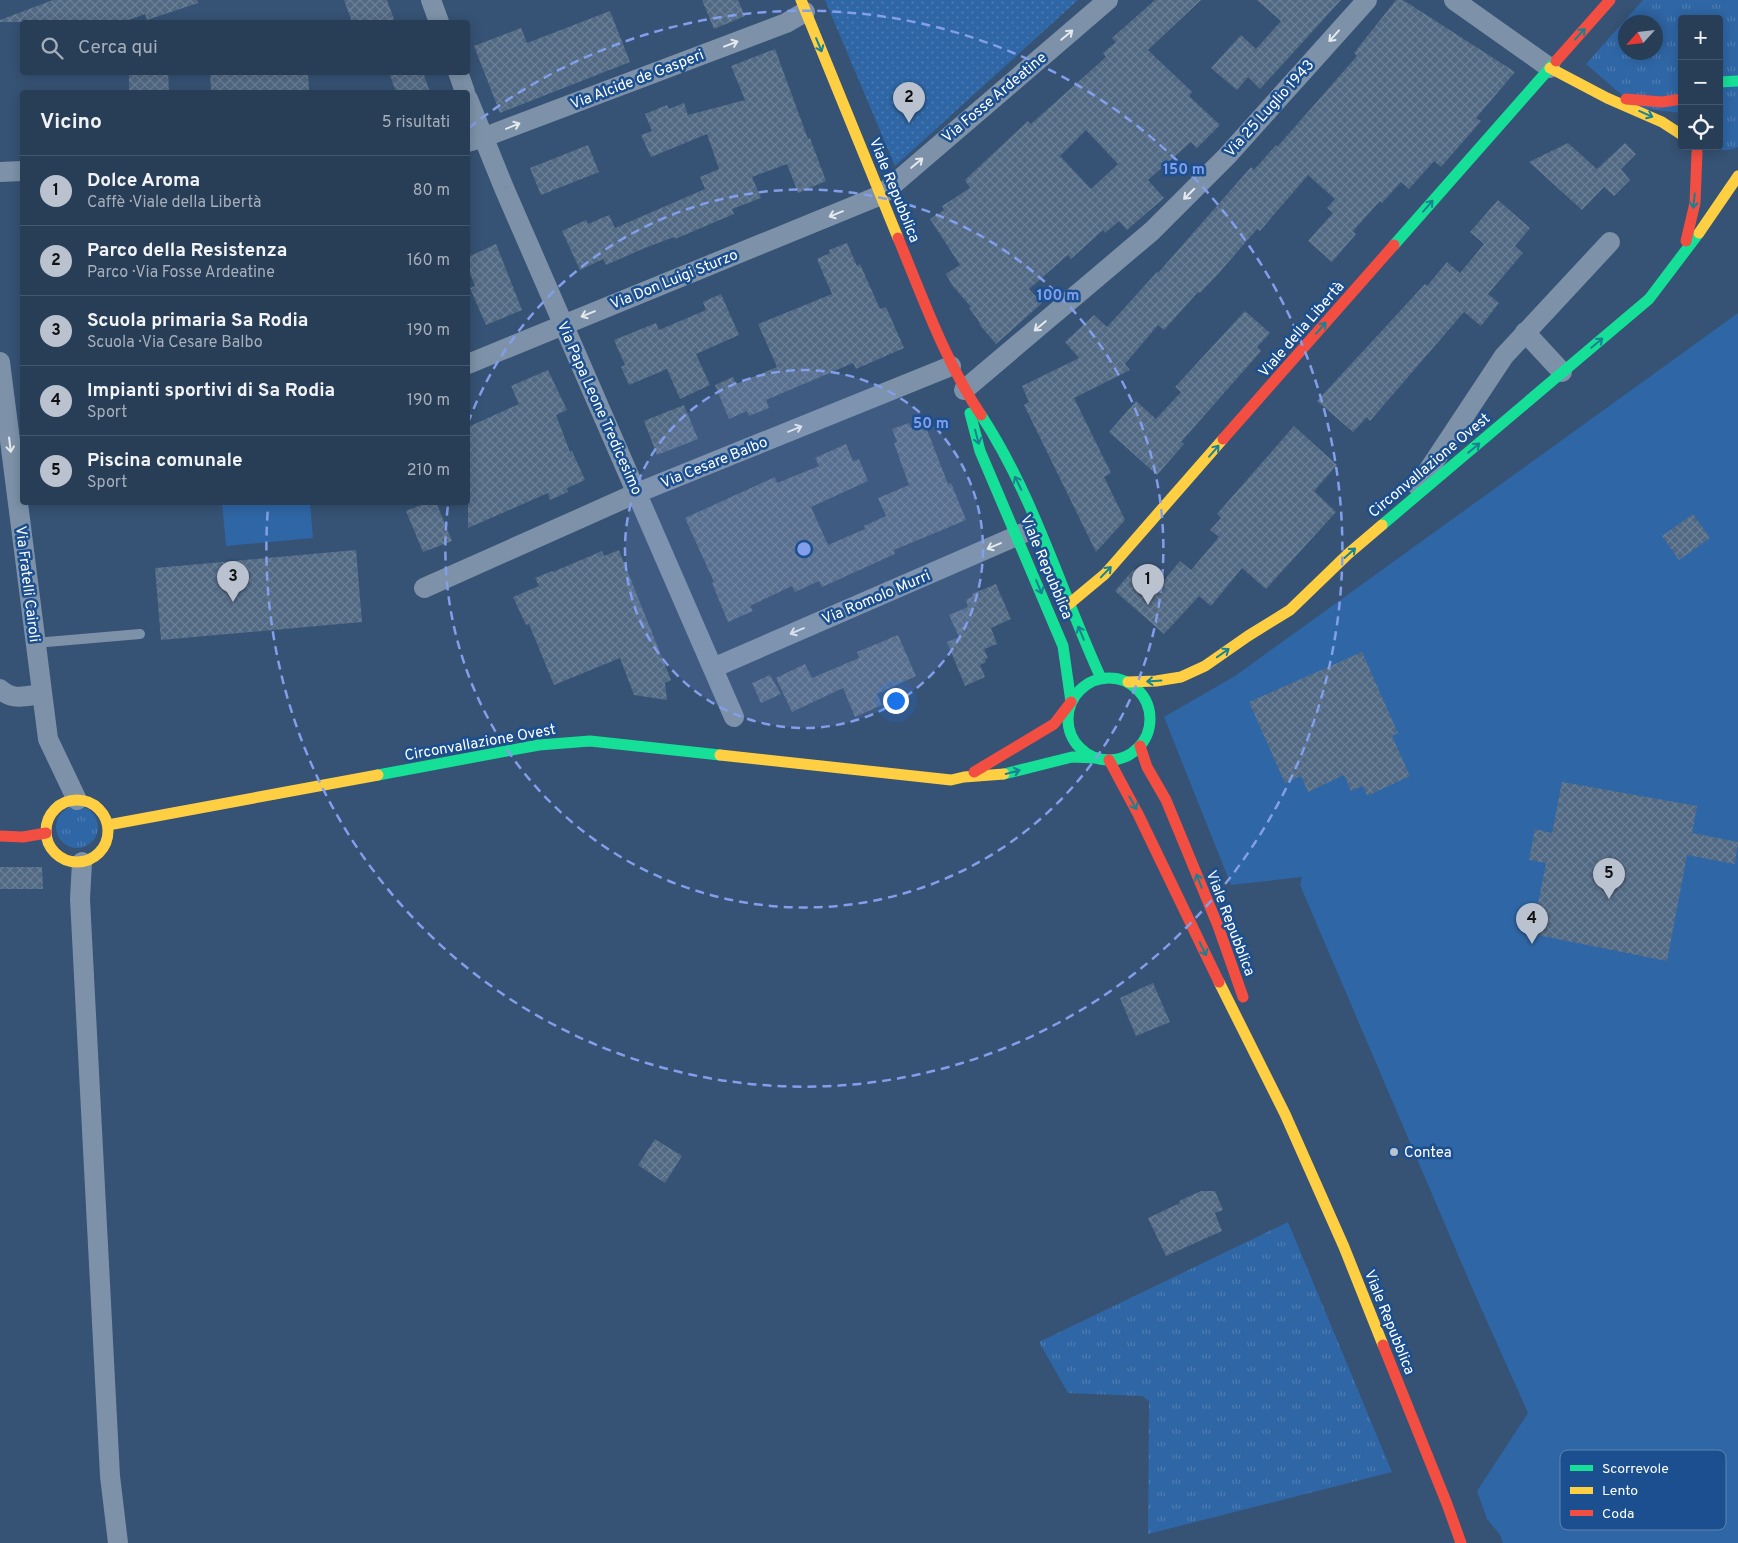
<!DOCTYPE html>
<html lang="it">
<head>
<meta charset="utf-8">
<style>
	:root { --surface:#283e57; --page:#30455d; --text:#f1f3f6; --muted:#a5aeba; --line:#44576d; --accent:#b9c2ce }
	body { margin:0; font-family:Overpass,sans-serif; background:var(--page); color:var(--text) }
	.controls { position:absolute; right:15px; top:15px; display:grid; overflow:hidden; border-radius:5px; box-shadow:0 2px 12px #0003 }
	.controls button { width:45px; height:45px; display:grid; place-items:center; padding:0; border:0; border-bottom:1px solid var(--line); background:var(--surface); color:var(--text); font:25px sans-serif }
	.compass { position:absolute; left:1618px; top:15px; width:45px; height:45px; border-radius:50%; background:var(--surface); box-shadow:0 2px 12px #0003; rotate:243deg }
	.you { position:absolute; left:895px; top:700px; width:18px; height:18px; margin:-12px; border:4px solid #fff; border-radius:50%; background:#1a73e8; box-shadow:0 0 0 8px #1a73e833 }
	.badge { display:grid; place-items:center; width:32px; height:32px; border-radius:50%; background:var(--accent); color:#111; font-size:16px; font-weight:700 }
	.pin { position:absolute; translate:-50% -41px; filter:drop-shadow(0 1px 2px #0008) }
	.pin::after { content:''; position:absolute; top:26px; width:18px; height:15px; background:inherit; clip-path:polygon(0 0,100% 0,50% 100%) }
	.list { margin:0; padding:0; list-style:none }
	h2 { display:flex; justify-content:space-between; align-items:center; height:65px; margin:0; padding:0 20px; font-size:21px }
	h2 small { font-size:16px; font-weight:400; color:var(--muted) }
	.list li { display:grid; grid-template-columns:32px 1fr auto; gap:15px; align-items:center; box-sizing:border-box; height:70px; padding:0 20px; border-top:1px solid var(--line) }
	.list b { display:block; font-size:19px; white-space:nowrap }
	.list p { margin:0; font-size:16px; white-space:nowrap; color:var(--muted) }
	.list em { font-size:16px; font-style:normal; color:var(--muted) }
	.icon { flex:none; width:28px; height:28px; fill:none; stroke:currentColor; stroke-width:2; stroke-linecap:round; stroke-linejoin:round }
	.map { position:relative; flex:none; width:1738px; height:1543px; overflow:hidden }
	.search { position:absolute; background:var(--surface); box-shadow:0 2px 12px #0003; left:20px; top:20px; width:450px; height:55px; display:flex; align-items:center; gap:12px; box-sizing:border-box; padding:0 18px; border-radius:5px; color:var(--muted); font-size:19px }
	.panel { position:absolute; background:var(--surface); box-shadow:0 2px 12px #0003; left:20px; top:90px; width:450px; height:415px; border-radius:5px }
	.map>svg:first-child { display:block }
	.grass { fill:url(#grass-tufts); fill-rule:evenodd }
	.park { fill:url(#park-dots) }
	.pitch { fill:#2f66a5 }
	.building { fill:url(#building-cross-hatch); fill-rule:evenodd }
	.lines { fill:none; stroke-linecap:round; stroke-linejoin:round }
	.lane { stroke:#7d92a8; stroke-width:10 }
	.street { stroke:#7d92a8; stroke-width:20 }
	.fast { stroke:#16e098; stroke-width:11 }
	.slow { stroke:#ffcf43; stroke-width:11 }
	.jam { stroke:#f24e42; stroke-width:11 }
	.oneway { stroke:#198292 }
	.oneway2 { stroke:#e5e9ee }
	.ring { fill:none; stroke:#839eea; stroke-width:2.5; stroke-dasharray:9 6 }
	.poi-dot { fill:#b9c2ce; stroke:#1b4f8f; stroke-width:2 }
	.labels { text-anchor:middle; stroke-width:5; stroke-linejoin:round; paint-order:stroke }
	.street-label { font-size:15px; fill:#fff; stroke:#1b4f8f }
	.poi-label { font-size:15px; fill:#fff; stroke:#1b4f8f; text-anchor:start }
	.key { fill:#1b4f8f; stroke:#5f84b1; stroke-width:1 }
	.key-label { font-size:14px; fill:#fff }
	.centre { fill:#839eea; stroke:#1b4f8f; stroke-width:2.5 }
	.ring-label { font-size:15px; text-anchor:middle; font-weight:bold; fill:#839eea; stroke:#1b4f8f; stroke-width:5; stroke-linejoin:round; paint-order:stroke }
</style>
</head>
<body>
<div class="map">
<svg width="1738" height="1543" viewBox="0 0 1738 1543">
	<defs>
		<pattern id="grass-tufts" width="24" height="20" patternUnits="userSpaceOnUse" patternTransform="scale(1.25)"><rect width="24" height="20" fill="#2f66a5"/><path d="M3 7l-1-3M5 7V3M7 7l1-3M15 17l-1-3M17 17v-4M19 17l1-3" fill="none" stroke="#4e7db2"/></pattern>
		<pattern id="park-dots" width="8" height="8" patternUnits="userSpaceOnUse" patternTransform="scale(1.25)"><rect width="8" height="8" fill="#2f66a5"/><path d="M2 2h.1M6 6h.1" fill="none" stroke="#4e7db2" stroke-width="1.8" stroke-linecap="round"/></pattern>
		<pattern id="building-cross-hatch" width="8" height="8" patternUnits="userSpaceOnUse" patternTransform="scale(1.25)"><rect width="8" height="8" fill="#526984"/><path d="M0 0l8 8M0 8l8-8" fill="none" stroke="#6c8096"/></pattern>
	</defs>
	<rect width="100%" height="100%" fill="#365274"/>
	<g class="grass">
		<path d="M 1643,0 L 1738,0 L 1738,147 C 1729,151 1720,151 1711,146 L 1719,146 L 1719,19 L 1682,19 L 1682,113 L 1637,108 L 1586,64 ZM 1626,22 L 1656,22 L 1656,52 L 1626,52 Z"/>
		<circle cx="77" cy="827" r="21"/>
		<polygon points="1288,1222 1392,1472 1148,1534 1149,1401 1142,1396 1068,1393 1039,1342"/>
	</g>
	<polygon class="park" points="825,0 1078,0 895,166"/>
	<g class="pitch">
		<polygon points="1738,313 1738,1543 1503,1543 1500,1535 1487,1519 1477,1491 1528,1413 1473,1290 1300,885 1302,877 1231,885 1164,717 1235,676"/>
		<polygon points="222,503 310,503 313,538 226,546"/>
	</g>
	<g class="building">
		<polygon points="53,0 197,0 198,3 147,20 145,14 123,22 0,22 0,20"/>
		<polygon points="344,0 387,0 395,22 352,22"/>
		<polygon points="702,0 738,0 745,16 714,29"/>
		<path d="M 1155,0 L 1201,0 L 1148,50 L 1192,92 L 1189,96 L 1220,125 L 1197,148 L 1191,142 L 1148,180 L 1164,198 L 1127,230 L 1119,221 L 1105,233 L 1103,230 L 1071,259 L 1068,255 L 1029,289 L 1042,303 L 996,344 L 979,324 L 980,323 L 969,308 L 971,307 L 952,285 L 946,274 L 960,265 L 930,219 L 944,210 L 942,206 L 970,188 L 965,180 L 1028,121 L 1031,124 L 1106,57 L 1103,53 L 1116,42 L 1112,38 ZM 1086,130 L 1118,164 L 1091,189 L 1060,156 Z"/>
		<polygon points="1257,0 1341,0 1260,89 1248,77 1237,90 1211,68 1241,35 1256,49 1281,21"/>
		<polygon points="1396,0 1403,0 1515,72 1476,118 1481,121 1441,167 1434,161 1409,189 1401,182 1382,203 1380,201 1353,231 1356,234 1332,262 1308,241 1333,213 1327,208 1335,199 1308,175 1260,231 1257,229 1219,273 1200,293 1198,292 1164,330 1158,325 1125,364 1130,370 1074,398 1111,473 1104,477 1125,520 1096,552 1024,405 1029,402 1022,386 1079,358 1065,342 1094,315 1107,327 1157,272 1158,273 1251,167 1254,170 1276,145 1277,147 1314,105 1357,56 1354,53"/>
		<polygon points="610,11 630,62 500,113 474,46 521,28 527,43"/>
		<polygon points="775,49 808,139 810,138 826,181 798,193 787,164 752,177 761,198 732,209 734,214 675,239 674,237 645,248 606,265 603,259 580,270 562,231 586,220 588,224 609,215 615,228 705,189 700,177 719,169 707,134 651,157 641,135 652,131 645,114 667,105 669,109 684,103 688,115 745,100 731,66"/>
		<polygon points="129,72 168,72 169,92 129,92"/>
		<polygon points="210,72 308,72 309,92 211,92"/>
		<polygon points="389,72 423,72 430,92 396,92"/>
		<polygon points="1568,143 1597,169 1625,143 1636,154 1621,169 1630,180 1614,196 1604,187 1582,210 1529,162"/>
		<polygon points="588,145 599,172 541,195 530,168"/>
		<polygon points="1498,200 1530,228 1515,246 1523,253 1488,294 1499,303 1481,326 1464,312 1370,421 1367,417 1353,432 1317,401 1425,284 1427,286 1447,262 1460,273 1484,244 1470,232"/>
		<polygon points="847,243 857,266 860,264 880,309 886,307 904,348 856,369 853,363 766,400 769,408 749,416 747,411 729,419 715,385 733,377 736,384 777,367 758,324 832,294 817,259 830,253 829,250"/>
		<polygon points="496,244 522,310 486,325 470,288 475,286 468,268 468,257"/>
		<polygon points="721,294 739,335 696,354 710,385 680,399 667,369 629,385 621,367 625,365 614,340 656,323 659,330 706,310 703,302"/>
		<polygon points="1245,311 1270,333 1257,347 1261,351 1181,442 1184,444 1157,475 1109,432 1136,401 1156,419 1181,392 1175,387"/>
		<polygon points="548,370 567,410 556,415 570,452 572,451 585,480 567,488 568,492 550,500 548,493 468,528 468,427 519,404 511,386"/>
		<polygon points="684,405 698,439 657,455 644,421"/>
		<polygon points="924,422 948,484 951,483 966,520 894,550 895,554 822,587 819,581 795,592 792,586 750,606 753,611 728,622 712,583 714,582 685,518 775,477 777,483 819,466 815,458 846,444 853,461 859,459 868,481 811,507 828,545 865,529 864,526 886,516 878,498 909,485 894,443 897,442 892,429 909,423 911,427"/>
		<polygon points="1294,426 1337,465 1314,491 1336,512 1266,589 1242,568 1211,606 1199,596 1164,634 1115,591 1134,569 1157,589 1180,561 1191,570 1219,537 1210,530 1221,518 1217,514"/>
		<polygon points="428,502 436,502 452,541 423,552 406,511"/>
		<polygon points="1693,514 1710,538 1679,560 1662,536"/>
		<polygon points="356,550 362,622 161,640 155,568"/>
		<polygon points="619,550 671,680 665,683 667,700 634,695 620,658 554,685 529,624 526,625 513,597 539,586 535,578 552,571 553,572 602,551 604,556"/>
		<polygon points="996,584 1011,619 991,628 997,644 984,649 988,658 985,659 986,662 980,665 985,677 965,686 947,642 959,637 949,615 968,607 966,600 973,596 972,594"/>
		<polygon points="898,635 916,676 877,694 882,705 855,717 843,688 792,712 776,678 805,664 812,678 859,658 857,652"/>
		<polygon points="1362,652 1398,733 1392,736 1410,776 1367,796 1363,786 1351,791 1344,775 1308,792 1301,776 1285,783 1249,702"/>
		<polygon points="770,675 781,694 761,703 752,683"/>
		<polygon points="1562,782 1697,806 1692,833 1738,842 1735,864 1687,855 1667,961 1532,934 1546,863 1529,860 1535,829 1552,833"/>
		<polygon points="0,867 42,867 43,889 0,889"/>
		<polygon points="1153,983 1170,1022 1136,1036 1120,998"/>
		<polygon points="655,1139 682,1156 665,1183 638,1165"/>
		<polygon points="1201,1191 1215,1191 1223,1210 1215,1213 1222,1231 1166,1256 1148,1218 1180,1203 1179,1201"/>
	</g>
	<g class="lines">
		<polyline class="lane" points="35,643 140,634"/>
		<g class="street">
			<polyline points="431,0 439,22"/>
			<polyline points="1454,0 1550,68"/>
			<polyline points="458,72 465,92"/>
			<polyline points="468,99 504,188 734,717"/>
			<polyline points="468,142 482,138 786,23 805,12"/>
			<polyline points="0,172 22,171"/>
			<polyline points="1525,332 1562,372"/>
			<polyline points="0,362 48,739 77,800"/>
			<polyline points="468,364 881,195 1108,0"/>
			<polyline points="964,390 1152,231 1227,156 1367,0"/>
			<polyline points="1418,486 1504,356 1610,242"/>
			<polyline points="424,588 637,493 951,366"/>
			<polyline points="713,668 1028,531"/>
			<path d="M 0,689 C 13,701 26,696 42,694"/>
			<polyline points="82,862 80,899 110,1476 118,1543"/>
		</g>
		<g class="fast">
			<polyline points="1719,82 1738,81"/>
			<polyline points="1394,245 1556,61"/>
			<polyline points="970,413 980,451 1063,646 1071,702"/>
			<path d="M 981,415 C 1034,496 1061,591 1101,678"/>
			<polyline points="1382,525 1649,299 1699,233"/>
			<circle cx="1109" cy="719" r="41"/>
			<polyline points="1004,774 1072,757 1096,758"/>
			<polyline points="378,775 539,745 590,741 720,755"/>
		</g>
		<g class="slow">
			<polyline points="801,0 898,238"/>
			<polyline points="1550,68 1607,98 1662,122 1682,135"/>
			<polyline points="1699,233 1738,176"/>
			<polyline points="1069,604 1105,574 1223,439"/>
			<polyline points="1128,682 1156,681 1181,677 1205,666 1248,636 1290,610 1348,554 1382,525"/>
			<polyline points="720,755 951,780 964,777 1004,774"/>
			<circle cx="77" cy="831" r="31"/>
			<polyline points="108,825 378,775"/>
			<polyline points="1219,982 1285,1114 1344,1247 1383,1345"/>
		</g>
		<g class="jam">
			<polyline points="1556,61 1610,0"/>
			<polyline points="1626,99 1662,102 1682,99"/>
			<path d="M 898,238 C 923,298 945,361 981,415"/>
			<polyline points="1686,241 1695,203 1697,152"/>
			<polyline points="1223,439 1394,245"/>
			<polyline points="1140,746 1147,767 1166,800 1218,926 1243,997"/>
			<polyline points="1109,760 1138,814 1219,982"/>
			<polyline points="974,772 1054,724 1071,702"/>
			<polyline points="0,836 23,837 46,833"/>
			<polyline points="1383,1345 1447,1504 1461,1543"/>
		</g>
	</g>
	<defs><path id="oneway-shaft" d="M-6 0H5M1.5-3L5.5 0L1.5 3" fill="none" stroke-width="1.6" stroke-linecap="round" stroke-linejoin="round" transform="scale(1.25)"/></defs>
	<g class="oneway">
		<use href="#oneway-shaft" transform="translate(1580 34) rotate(-48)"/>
		<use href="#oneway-shaft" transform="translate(819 45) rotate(67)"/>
		<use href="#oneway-shaft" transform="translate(1646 114) rotate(24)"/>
		<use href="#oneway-shaft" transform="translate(1694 201) rotate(96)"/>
		<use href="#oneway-shaft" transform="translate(1428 206) rotate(-49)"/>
		<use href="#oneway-shaft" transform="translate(1321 328) rotate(-49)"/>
		<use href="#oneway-shaft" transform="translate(1597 343) rotate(-40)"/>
		<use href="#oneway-shaft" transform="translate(977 437) rotate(75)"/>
		<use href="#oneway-shaft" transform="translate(1474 448) rotate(-40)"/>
		<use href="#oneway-shaft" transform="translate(1214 451) rotate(-49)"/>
		<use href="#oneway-shaft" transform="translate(1018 483) rotate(-116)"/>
		<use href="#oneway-shaft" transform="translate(1350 553) rotate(-42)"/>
		<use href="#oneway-shaft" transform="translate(1106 572) rotate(-46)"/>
		<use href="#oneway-shaft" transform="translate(1039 587) rotate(67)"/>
		<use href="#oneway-shaft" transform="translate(1081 633) rotate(-113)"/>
		<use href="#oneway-shaft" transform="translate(1223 653) rotate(-35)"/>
		<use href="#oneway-shaft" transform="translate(1154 681) rotate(176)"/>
		<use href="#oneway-shaft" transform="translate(1013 772) rotate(-15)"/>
		<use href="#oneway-shaft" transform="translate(1133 803) rotate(61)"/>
		<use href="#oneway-shaft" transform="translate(1199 881) rotate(-112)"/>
		<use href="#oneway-shaft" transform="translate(1203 949) rotate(64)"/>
	</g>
	<g class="oneway2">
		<use href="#oneway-shaft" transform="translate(1067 35) rotate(-40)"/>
		<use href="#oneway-shaft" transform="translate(1334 36) rotate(132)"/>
		<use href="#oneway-shaft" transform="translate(731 44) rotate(-21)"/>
		<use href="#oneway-shaft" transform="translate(513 126) rotate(-22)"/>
		<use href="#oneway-shaft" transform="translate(917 163) rotate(-40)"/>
		<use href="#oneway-shaft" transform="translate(1189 194) rotate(135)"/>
		<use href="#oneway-shaft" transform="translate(836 214) rotate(158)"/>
		<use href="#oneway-shaft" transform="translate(588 314) rotate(158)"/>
		<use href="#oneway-shaft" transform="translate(1040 326) rotate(140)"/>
		<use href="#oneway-shaft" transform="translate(795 429) rotate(-22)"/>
		<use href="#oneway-shaft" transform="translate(10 445) rotate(83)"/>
		<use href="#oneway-shaft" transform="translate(994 546) rotate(157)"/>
		<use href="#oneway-shaft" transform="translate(797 631) rotate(157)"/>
	</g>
	<circle cx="804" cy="549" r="179" fill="#839eea" fill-opacity=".12"/>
	<g class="ring">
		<circle cx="804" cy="549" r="179"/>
		<path d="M468 423A359 359 0 1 1 448 505"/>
		<path d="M469 128A538 538 0 1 1 268 507"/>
	</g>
	<circle class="poi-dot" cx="1394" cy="1152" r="5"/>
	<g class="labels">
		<g class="street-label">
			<text transform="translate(637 79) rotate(-21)" y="5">Via Alcide de Gasperi</text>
			<text transform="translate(994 97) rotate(-40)" y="5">Via Fosse Ardeatine</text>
			<text transform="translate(1269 108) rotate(-48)" y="5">Via 25 Luglio 1943</text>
			<text transform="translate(895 190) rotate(68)" y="5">Viale Repubblica</text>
			<text transform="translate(674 279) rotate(-22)" y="5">Via Don Luigi Sturzo</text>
			<text transform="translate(1301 329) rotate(-49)" y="5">Viale della Libertà</text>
			<text transform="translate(600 408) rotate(66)" y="5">Via Papa Leone Tredicesimo</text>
			<text transform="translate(714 462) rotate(-22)" y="5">Via Cesare Balbo</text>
			<text transform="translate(1429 465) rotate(-40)" y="5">Circonvallazione Ovest</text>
			<text transform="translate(1047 567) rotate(67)" y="5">Viale Repubblica</text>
			<text transform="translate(28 584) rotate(83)" y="5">Via Fratelli Cairoli</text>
			<text transform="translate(876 597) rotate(-23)" y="5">Via Romolo Murri</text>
			<text transform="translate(480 742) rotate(-10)" y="5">Circonvallazione Ovest</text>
			<text transform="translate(1231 923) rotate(69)" y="5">Viale Repubblica</text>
			<text transform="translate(1390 1322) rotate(68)" y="5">Viale Repubblica</text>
		</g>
		<g class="poi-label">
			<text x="1404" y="1157">Contea</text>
		</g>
	</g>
	<rect x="1560" y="1450" width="166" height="80" rx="8" class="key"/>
	<rect x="1570" y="1465" width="23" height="6" fill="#16e098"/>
	<rect x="1570" y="1487" width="23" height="7" fill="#ffcf43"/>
	<rect x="1570" y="1510" width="23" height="6" fill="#f24e42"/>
	<g class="key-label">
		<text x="1602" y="1473">Scorrevole</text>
		<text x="1602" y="1495">Lento</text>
		<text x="1602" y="1518">Coda</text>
	</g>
	<circle cx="804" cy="549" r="8" class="centre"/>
	<g class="ring-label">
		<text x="1184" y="174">150 m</text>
		<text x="1058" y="300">100 m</text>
		<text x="931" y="428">50 m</text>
	</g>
</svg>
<div class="controls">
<button>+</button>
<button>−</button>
<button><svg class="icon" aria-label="locate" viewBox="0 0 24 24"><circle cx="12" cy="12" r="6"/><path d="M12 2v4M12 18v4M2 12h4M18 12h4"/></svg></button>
</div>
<svg class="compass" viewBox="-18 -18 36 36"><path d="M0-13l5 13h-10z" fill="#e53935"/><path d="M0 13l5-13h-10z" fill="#a5aeba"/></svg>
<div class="you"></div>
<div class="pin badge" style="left:1148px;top:605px">1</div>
<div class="pin badge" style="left:909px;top:123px">2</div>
<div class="pin badge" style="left:233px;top:602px">3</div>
<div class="pin badge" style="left:1532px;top:944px">4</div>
<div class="pin badge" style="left:1609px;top:899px">5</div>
<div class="search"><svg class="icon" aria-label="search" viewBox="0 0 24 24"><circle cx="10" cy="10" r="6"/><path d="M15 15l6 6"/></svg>Cerca qui</div>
<section class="panel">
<h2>Vicino<small>5 risultati</small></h2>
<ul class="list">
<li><span class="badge">1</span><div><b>Dolce Aroma</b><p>Caffè · Viale della Libertà</p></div><em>80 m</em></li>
<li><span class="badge">2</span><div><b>Parco della Resistenza</b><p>Parco · Via Fosse Ardeatine</p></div><em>160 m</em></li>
<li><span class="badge">3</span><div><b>Scuola primaria Sa Rodia</b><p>Scuola · Via Cesare Balbo</p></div><em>190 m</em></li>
<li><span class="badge">4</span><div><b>Impianti sportivi di Sa Rodia</b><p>Sport</p></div><em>190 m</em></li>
<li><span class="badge">5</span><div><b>Piscina comunale</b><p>Sport</p></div><em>210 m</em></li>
</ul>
</section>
</div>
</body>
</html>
